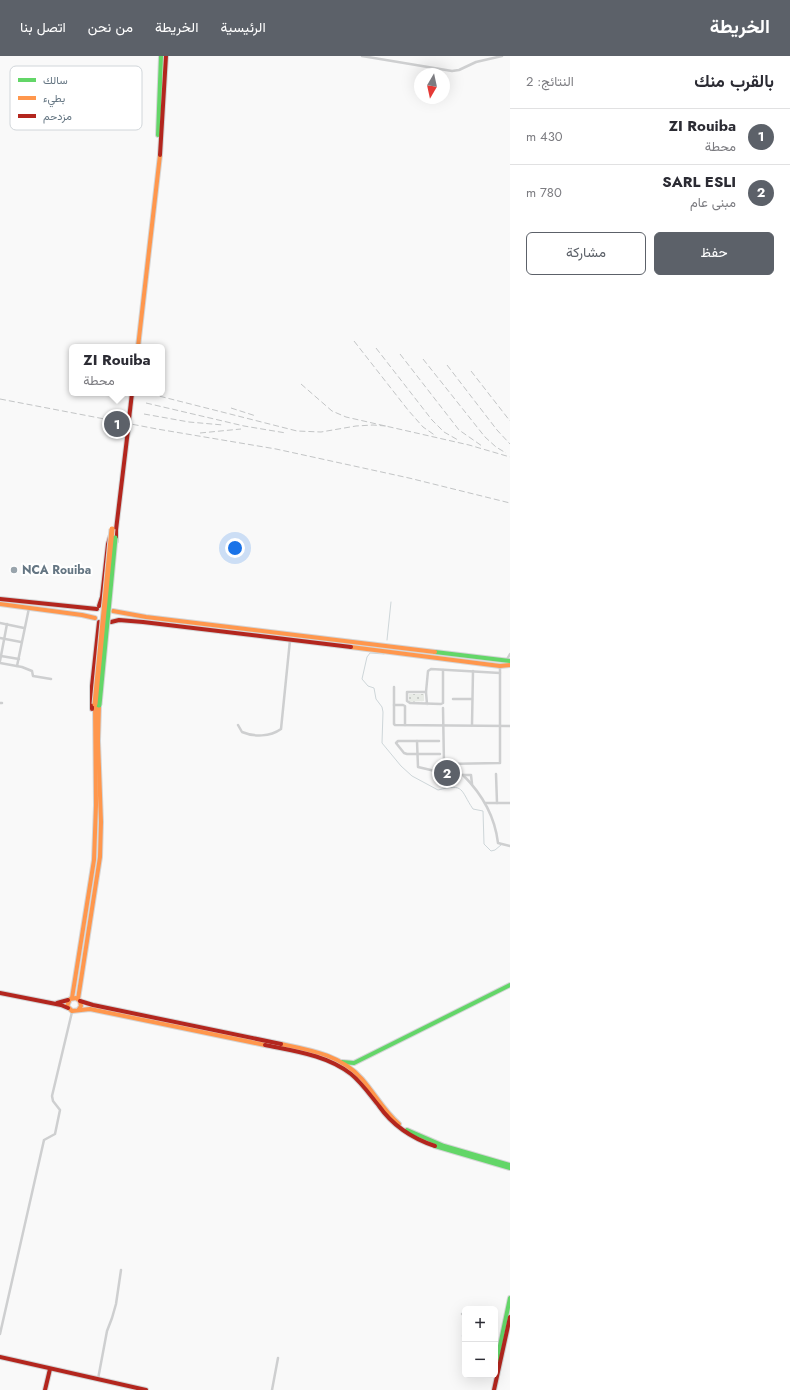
<!DOCTYPE html>
<html lang="ar">
<head>
<meta charset="utf-8">
<style>
	:root { --surface:#fff; --page:#f7f7f7; --text:#2b2b33; --muted:#7c7c81; --line:#e1e1e2; --accent:#5c6169 }
	body { margin:0; font-family:Jost,Vazirmatn,sans-serif; background:var(--page); color:var(--text); direction:rtl }
	.controls { position:absolute; right:12px; bottom:12px; display:grid; overflow:hidden; border-radius:6px; box-shadow:0 4px 16px #0002 }
	.controls button { width:36px; height:36px; display:grid; place-items:center; padding:0; border:0; border-bottom:1px solid var(--line); background:var(--surface); color:var(--text); font:20px sans-serif }
	.compass { position:absolute; left:414px; top:12px; width:36px; height:36px; border-radius:50%; background:var(--surface); box-shadow:0 4px 16px #0002; rotate:189deg }
	.you { position:absolute; left:235px; top:492px; width:14px; height:14px; margin:-10px; border:3px solid #fff; border-radius:50%; background:#1a73e8; box-shadow:0 0 0 6px #1a73e833 }
	.badge { display:grid; place-items:center; width:26px; height:26px; border-radius:50%; background:var(--accent); color:#fff; font-size:13px; font-weight:700 }
	.pin { position:absolute; translate:-50% -50%; border:2px solid #fff; box-shadow:0 1px 4px #0006 }
	.popup { position:absolute; left:69px; top:288px; width:96px; height:52px; box-sizing:border-box; display:grid; place-content:center; border-radius:6px; background:var(--surface); filter:drop-shadow(0 1px 3px #0005); font-size:13px; white-space:nowrap; color:var(--muted) }
	.popup b { font-size:15px; color:var(--text) }
	.popup::after { content:''; position:absolute; left:50%; top:100%; margin-left:-8px; border:8px solid transparent; border-top-color:var(--surface) }
	.list { margin:0; padding:0; list-style:none }
	h2 { display:flex; justify-content:space-between; align-items:center; height:52px; margin:0; padding:0 16px; font-size:17px }
	h2 small { font-size:13px; font-weight:400; color:var(--muted) }
	.list li { display:grid; grid-template-columns:26px 1fr auto; gap:12px; align-items:center; box-sizing:border-box; height:56px; padding:0 16px; border-top:1px solid var(--line) }
	.list b { display:block; font-size:15px; white-space:nowrap }
	.list p { margin:0; font-size:13px; white-space:nowrap; color:var(--muted) }
	.list em { font-size:13px; font-style:normal; color:var(--muted) }
	.actions { display:flex; gap:8px; padding:12px 16px }
	.actions a { flex:1; padding:9px 0; border:1px solid var(--accent); border-radius:6px; text-align:center; font-size:14px; color:var(--accent) }
	.actions .main { background:var(--accent); color:#fff }
	.map { position:relative; flex:none; width:510px; height:1334px; overflow:hidden; direction:ltr }
	header { display:flex; align-items:center; gap:24px; box-sizing:border-box; height:56px; padding:0 20px; background:var(--accent); color:#fff }
	header strong { font-size:19px }
	nav { display:flex; gap:22px; margin-inline-start:auto; font-size:14px }
	main { display:flex }
	aside { flex:1; background:var(--surface) }
	.map>svg:first-child { display:block }
	.grass { fill:url(#grass-dots) }
	.lines { fill:none; stroke-linecap:round; stroke-linejoin:round }
	.stream { stroke:#ced6d9; stroke-width:1 }
	.fast-casing { stroke:#d5d6d7; stroke-width:6 }
	.slow-casing { stroke:#d5d6d7; stroke-width:6 }
	.jam-casing { stroke:#d5d6d7; stroke-width:6 }
	.street { stroke:#cecfd0; stroke-width:2.5 }
	.fast { stroke:#63d668; stroke-width:4 }
	.slow { stroke:#ff974d; stroke-width:4 }
	.jam { stroke:#b3261e; stroke-width:4 }
	.rail { stroke:#c3c5c6; stroke-width:1; stroke-dasharray:6 3; stroke-linecap:butt }
	.fast-bridge-casing { stroke:#d5d6d6; stroke-width:7; stroke-linecap:butt }
	.slow-bridge-casing { stroke:#d5d6d6; stroke-width:7; stroke-linecap:butt }
	.fast-bridge { stroke:#63d668; stroke-width:5 }
	.slow-bridge { stroke:#ff974d; stroke-width:5 }
	.poi-dot { fill:#99a4ac; stroke:#fff; stroke-width:1.5 }
	.labels { text-anchor:middle; stroke-width:4; stroke-linejoin:round; paint-order:stroke }
	.poi-label { font-size:12px; font-weight:bold; fill:#657683; stroke:#fff; text-anchor:start }
	.key { fill:#fff; stroke:#d1d6da; stroke-width:1 }
	.key-label { font-size:11px; fill:#657683 }
</style>
</head>
<body>
<header>
<strong>الخريطة</strong>
<nav><a>الرئيسية</a><a>الخريطة</a><a>من نحن</a><a>اتصل بنا</a></nav>
</header>
<main>
<aside>
<h2>بالقرب منك<small>النتائج: 2</small></h2>
<ul class="list">
<li><span class="badge">1</span><div><b>ZI Rouiba</b><p>محطة</p></div><em>430 m</em></li>
<li><span class="badge">2</span><div><b>SARL ESLI</b><p>مبنى عام</p></div><em>780 m</em></li>
</ul>
<div class="actions"><a class="main">حفظ</a><a>مشاركة</a></div>
</aside>
<div class="map">
<svg width="510" height="1334" viewBox="0 0 510 1334">
	<defs>
		<pattern id="grass-dots" width="8" height="8" patternUnits="userSpaceOnUse"><rect width="8" height="8" fill="#e8ebe6"/><path d="M2 2h.1M6 6h.1" fill="none" stroke="#c0c3c0" stroke-width="1.8" stroke-linecap="round"/></pattern>
	</defs>
	<rect width="100%" height="100%" fill="#f9f9f9"/>
	<polygon class="grass" points="409,638 424,638 424,645 409,646"/>
	<g class="lines">
		<g class="stream">
			<polyline points="387,584 391,546"/>
			<path d="M 384,598 L 370,597 L 367,601 L 362,623 L 368,630 L 374,632 L 376,643 L 382,651 L 383,656 L 382,687 L 401,710 L 412,720 L 438,734 C 465,727 460,734 473,753 L 483,755 L 484,788 L 491,795 L 495,794 L 501,789"/>
		</g>
		<g class="fast-casing">
			<g id="fast">
				<polyline points="158,79 161,0"/>
				<polyline points="435,596 510,605"/>
				<polyline points="342,1006 354,1007 510,929"/>
				<polyline points="407,1074 444,1090 510,1109"/>
				<polyline points="435,1090 510,1112"/>
				<polyline points="497,1304 510,1242"/>
			</g>
		</g>
		<g class="slow-casing">
			<g id="slow">
				<polyline points="138,291 160,99"/>
				<polyline points="0,548 82,559 95,562"/>
				<polyline points="113,555 146,561 435,596"/>
				<polyline points="351,591 500,610 510,609"/>
				<polyline points="72,942 94,804 96,749 95,648"/>
				<polyline points="78,943 100,801 101,766 98,685 99,649"/>
				<polyline points="79,953 81,950 80,945 76,942 70,943 67,950 72,955 90,953 265,989"/>
				<path d="M 281,988 C 310,994 341,999 362,1023 C 375,1038 384,1055 399,1068"/>
			</g>
		</g>
		<g class="jam-casing">
			<g id="jam">
				<polyline points="160,99 166,0"/>
				<polyline points="129,363 132,337"/>
				<polyline points="116,485 116,474 128,374"/>
				<polyline points="0,543 97,553"/>
				<polyline points="99,550 102,541 108,488 110,481"/>
				<polyline points="111,566 119,564 143,566 351,591"/>
				<polyline points="92,653 92,630 99,566"/>
				<polyline points="0,937 61,949 68,952"/>
				<polyline points="80,945 93,949 281,988"/>
				<polyline points="57,947 68,944"/>
				<path d="M 265,989 C 294,995 327,999 351,1018 C 362,1027 370,1039 379,1050 C 393,1070 411,1082 435,1090"/>
				<polyline points="0,1301 146,1334"/>
				<polyline points="45,1334 50,1313"/>
				<polyline points="494,1334 510,1261"/>
			</g>
		</g>
		<g class="street">
			<polyline points="362,0 452,15 459,14 476,6 502,0"/>
			<polyline points="0,567 24,572"/>
			<polyline points="0,582 21,586"/>
			<polyline points="1,600 19,603"/>
			<polyline points="0,605 7,568"/>
			<polyline points="506,605 510,598"/>
			<polyline points="0,607 22,611 32,615 33,620 51,623"/>
			<polyline points="17,610 29,552"/>
			<polyline points="394,631 394,668 395,669 510,670"/>
			<polyline points="426,636 428,615 431,613 500,617"/>
			<polyline points="453,643 472,643"/>
			<polyline points="0,647 2,647"/>
			<polyline points="427,648 426,636 407,636 407,645 410,647 441,648 443,647 443,614"/>
			<polyline points="394,649 403,649 405,650 405,669"/>
			<polyline points="443,652 444,708 500,707 500,610"/>
			<path d="M 238,669 L 242,676 C 254,681 270,681 281,673 L 290,584"/>
			<polyline points="472,669 473,615"/>
			<path d="M 417,685 L 418,711 L 435,715 L 440,719 L 463,719 C 481,737 495,761 498,787 L 510,790"/>
			<polyline points="439,685 398,685 396,687 404,697 407,698 440,698"/>
			<polyline points="496,718 497,747"/>
			<polyline points="463,719 471,719 472,728"/>
			<polyline points="485,747 510,747"/>
			<polyline points="462,1258 465,1259"/>
			<polyline points="465,1270 463,1280 465,1282"/>
			<polyline points="0,1278 44,1084 55,1078 60,1054 53,1045 52,1040 72,956"/>
			<polyline points="98,1323 107,1275 112,1262 116,1248 121,1214"/>
			<polyline points="272,1334 278,1302"/>
		</g>
		<use href="#fast" class="fast"/>
		<use href="#slow" class="slow"/>
		<use href="#jam" class="jam"/>
		<g class="rail">
			<polyline points="354,285 408,354 423,371 436,380"/>
			<polyline points="376,292 432,364 444,376 458,384"/>
			<polyline points="400,298 459,374 482,390"/>
			<polyline points="423,303 485,381 496,391 506,397"/>
			<polyline points="447,309 497,374 510,388"/>
			<polyline points="471,315 510,365"/>
			<polyline points="301,328 332,355 346,361 469,389 510,401"/>
			<polyline points="151,338 297,375 321,376 356,370 373,369 386,370"/>
			<polyline points="0,343 157,373 276,393 409,422 510,447"/>
			<polyline points="146,347 244,370 286,377"/>
			<polyline points="231,352 256,360"/>
			<polyline points="144,358 189,366 223,369"/>
			<polyline points="200,377 241,373"/>
		</g>
		<g class="fast-bridge-casing">
			<polyline id="fast-bridge" points="99,649 115,482"/>
		</g>
		<g class="slow-bridge-casing">
			<g id="slow-bridge">
				<polyline points="125,374 126,363"/>
				<polyline points="95,648 112,473"/>
			</g>
		</g>
		<use href="#fast-bridge" class="fast-bridge"/>
		<use href="#slow-bridge" class="slow-bridge"/>
	</g>
	<circle class="poi-dot" cx="14" cy="514" r="4"/>
	<g class="labels">
		<g class="poi-label">
			<text x="22" y="518">NCA Rouiba</text>
		</g>
	</g>
	<rect x="10" y="10" width="132" height="64" rx="6" class="key"/>
	<rect x="18" y="22" width="18" height="4" fill="#63d668"/>
	<rect x="18" y="40" width="18" height="4" fill="#ff974d"/>
	<rect x="18" y="58" width="18" height="4" fill="#b3261e"/>
	<g class="key-label">
		<text x="43" y="28">سالك</text>
		<text x="43" y="46">بطيء</text>
		<text x="43" y="64">مزدحم</text>
	</g>
</svg>
<div class="controls">
<button>+</button>
<button>−</button>
</div>
<svg class="compass" viewBox="-18 -18 36 36"><path d="M0-13l5 13h-10z" fill="#e53935"/><path d="M0 13l5-13h-10z" fill="#7c7c81"/></svg>
<div class="you"></div>
<div class="pin badge" style="left:117px;top:368px">1</div>
<div class="popup"><b>ZI Rouiba</b>محطة</div>
<div class="pin badge" style="left:447px;top:717px">2</div>
</div>
</main>
</body>
</html>
